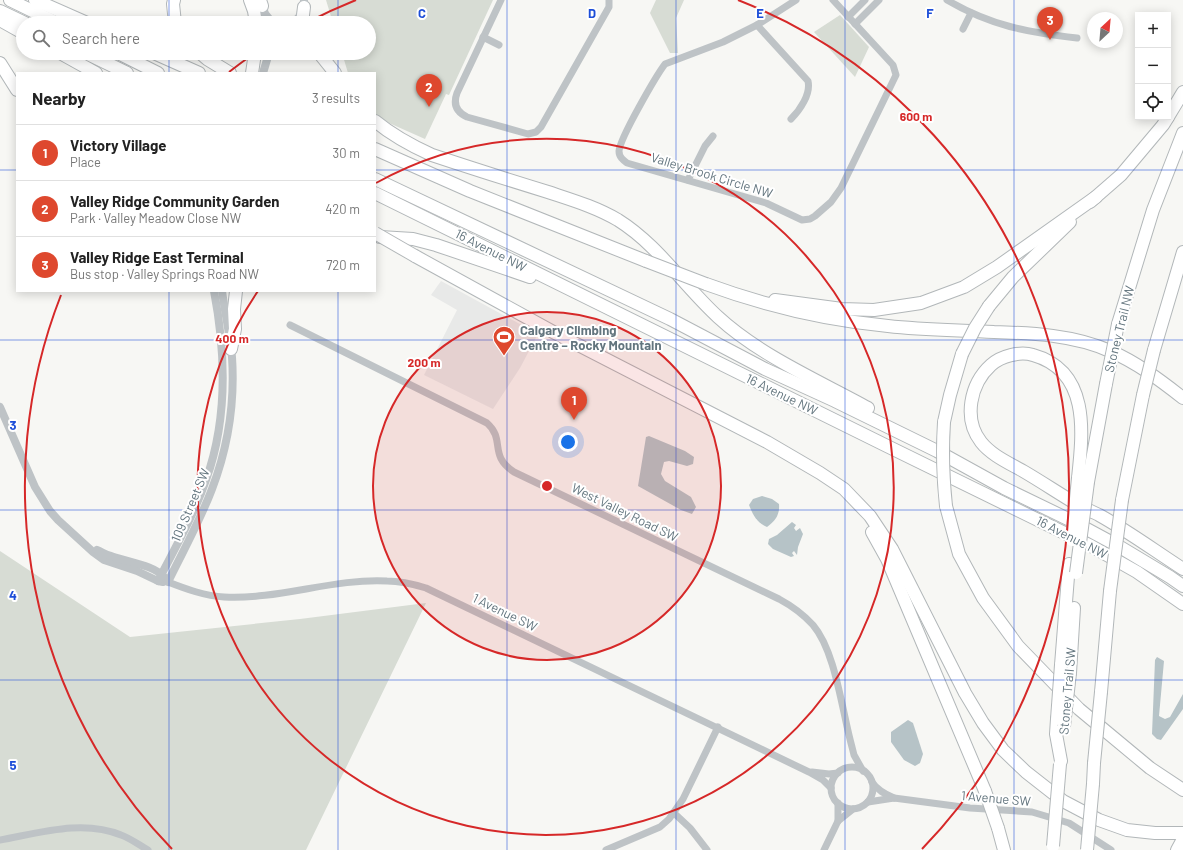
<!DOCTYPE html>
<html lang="en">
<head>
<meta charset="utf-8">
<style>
	:root { --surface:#fff; --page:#f2f2f2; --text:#222; --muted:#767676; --line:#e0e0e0; --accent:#de482e }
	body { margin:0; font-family:Barlow,sans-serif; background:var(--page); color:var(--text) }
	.controls { position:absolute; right:12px; top:12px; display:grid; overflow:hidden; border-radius:0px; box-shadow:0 2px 10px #0003 }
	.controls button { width:36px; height:36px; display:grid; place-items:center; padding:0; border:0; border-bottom:1px solid var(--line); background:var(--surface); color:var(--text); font:20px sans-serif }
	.compass { position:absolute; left:1087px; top:12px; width:36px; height:36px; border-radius:50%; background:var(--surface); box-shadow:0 2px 10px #0003; rotate:26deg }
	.you { position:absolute; left:568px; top:442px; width:14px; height:14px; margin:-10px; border:3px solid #fff; border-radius:50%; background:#1a73e8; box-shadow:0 0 0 6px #1a73e833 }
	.badge { display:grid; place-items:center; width:26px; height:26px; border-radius:50%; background:var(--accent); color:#fff; font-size:13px; font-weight:700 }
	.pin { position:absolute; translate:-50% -33px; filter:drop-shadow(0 1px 2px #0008) }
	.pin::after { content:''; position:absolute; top:21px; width:14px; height:12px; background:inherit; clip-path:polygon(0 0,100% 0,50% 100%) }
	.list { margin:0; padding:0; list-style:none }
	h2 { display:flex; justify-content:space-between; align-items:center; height:52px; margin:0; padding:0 16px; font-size:17px }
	h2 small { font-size:13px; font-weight:400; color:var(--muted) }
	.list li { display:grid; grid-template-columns:26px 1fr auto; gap:12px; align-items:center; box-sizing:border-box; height:56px; padding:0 16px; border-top:1px solid var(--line) }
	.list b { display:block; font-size:15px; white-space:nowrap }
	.list p { margin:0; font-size:13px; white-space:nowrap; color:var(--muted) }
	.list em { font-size:13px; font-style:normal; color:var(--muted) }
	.icon { flex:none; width:22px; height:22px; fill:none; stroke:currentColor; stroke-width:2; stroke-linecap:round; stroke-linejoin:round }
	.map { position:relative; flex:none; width:1183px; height:850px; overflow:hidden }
	.search { position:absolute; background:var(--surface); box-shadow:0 2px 10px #0003; left:16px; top:16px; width:360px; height:44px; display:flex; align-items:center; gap:10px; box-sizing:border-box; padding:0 14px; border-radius:22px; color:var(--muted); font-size:15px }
	.panel { position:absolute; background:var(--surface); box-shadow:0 2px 10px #0003; left:16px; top:72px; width:360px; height:220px; border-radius:0px }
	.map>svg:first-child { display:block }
	.built { fill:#e8e9e8 }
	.green { fill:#d7dcd4 }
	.water { fill:#b6c3c7 }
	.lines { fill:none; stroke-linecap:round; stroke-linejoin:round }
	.motorway-casing { stroke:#b2b7b9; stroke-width:14 }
	.minor { stroke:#bec3c6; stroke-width:7 }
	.tertiary { stroke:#bec3c6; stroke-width:8 }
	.motorway { stroke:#fff; stroke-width:12 }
	.motorway-bridge-casing { stroke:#b2b7b9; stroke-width:14; stroke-linecap:butt }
	.motorway-bridge { stroke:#fff; stroke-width:12 }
	.grid { fill:none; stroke:#1d4ed8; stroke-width:1; stroke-opacity:0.55 }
	.ring { fill:none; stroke:#d62828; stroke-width:2 }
	.labels { text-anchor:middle; stroke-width:4; stroke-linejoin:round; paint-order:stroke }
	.street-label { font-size:13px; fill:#63757e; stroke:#fff }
	.poi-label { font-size:13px; font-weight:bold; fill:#63757e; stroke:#fff; text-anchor:start }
	.grid-label { font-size:13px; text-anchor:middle; font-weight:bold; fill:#1d4ed8; stroke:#fff; stroke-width:4; stroke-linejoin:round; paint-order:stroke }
	.centre { fill:#d62828; stroke:#fff; stroke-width:2 }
	.ring-label { font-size:12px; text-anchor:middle; font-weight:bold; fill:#d62828; stroke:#fff; stroke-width:4; stroke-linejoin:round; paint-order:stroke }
</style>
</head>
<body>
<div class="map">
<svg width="1183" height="850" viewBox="0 0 1183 850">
	<rect width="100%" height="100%" fill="#f7f7f4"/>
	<polygon class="built" points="441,281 538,334 520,368 493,409 424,375 457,310 431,295"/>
	<g class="green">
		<polygon points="326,0 493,0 449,95 446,94 425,139 389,123 375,114 375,73 348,73 342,53 369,53 369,23 333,23"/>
		<polygon points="656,0 684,0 676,18 678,53 670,53 650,13"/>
		<polygon points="840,15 869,47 855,77 814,32"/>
		<polygon points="0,551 130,637 300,619 426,603 306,850 0,850"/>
	</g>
	<g class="water">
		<polygon points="649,436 685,451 694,457 693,464 687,466 669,461 664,462 661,474 665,481 691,497 696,507 692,514 681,510 638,486 646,437"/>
		<path d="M 762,496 L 772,499 L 779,504 C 780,515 775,521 767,527 C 757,523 753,515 749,505 L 753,499 Z"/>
		<polygon points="792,522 796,525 794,528 796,531 800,528 803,534 798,547 797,555 794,551 792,553 794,556 791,557 773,549 768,544 769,539 777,535"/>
		<polygon points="1157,657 1164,661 1159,716 1165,719 1170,717 1183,694 1183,709 1161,740 1157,739 1152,734 1155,660"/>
		<polygon points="908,720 913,723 923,754 920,763 915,766 904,760 891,742 891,732"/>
	</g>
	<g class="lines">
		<g class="motorway-casing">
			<g id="motorway">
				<polyline points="10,0 57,23"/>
				<polyline points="35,0 87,23"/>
				<polyline points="174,0 173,4 175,23"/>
				<polyline points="250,0 254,11 256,23"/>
				<polyline points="260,0 262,6"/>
				<polyline points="0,11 25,23"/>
				<polyline points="0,20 23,33"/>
				<polyline points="302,23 304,7"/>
				<polyline points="60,53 96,73"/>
				<polyline points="86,53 127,73"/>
				<polyline points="118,53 158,73"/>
				<polyline points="154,53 199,73"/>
				<polyline points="200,53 207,59 230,73"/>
				<polyline points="319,53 335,73"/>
				<polyline points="0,63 17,90"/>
				<polyline points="252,73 255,53"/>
				<polyline points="1168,117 1183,92"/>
				<path d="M 375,121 C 392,135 412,146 432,155 C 471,168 509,180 548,192 C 572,200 596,207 618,220 C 658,245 684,286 718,317 C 759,355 819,381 868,408"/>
				<polyline points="375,149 470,191 646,261"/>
				<polyline points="375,179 670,319 765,369 835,401 937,451 1004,488 1070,520 1120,547 1170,577 1183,586"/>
				<polyline points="375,193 887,446 1091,546 1137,572 1183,604"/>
				<polyline points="1090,202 1121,175 1163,125 1168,117"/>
				<polyline points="380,237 413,239 436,245 530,277"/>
				<polyline points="415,256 555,333 767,442 820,473 844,489 870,516 892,549 965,693 983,723 1003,750 1026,772 1063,801 1099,820 1127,830 1155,833 1183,833"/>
				<path d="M 706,284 C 766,306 824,320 888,326 C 923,330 959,330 994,332 C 1032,333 1074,335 1110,351 C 1136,362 1160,380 1183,398"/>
				<polyline points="775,300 842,309 874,310 921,303 964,287 997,267 1096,197"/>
				<polyline points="989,306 1013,277 1070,222"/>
				<polyline points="1118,324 1153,210 1183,133"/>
				<polyline points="231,349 235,329 234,309 236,291"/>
				<polyline points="1154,350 1183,252"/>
				<polyline points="944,422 950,395 962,354"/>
				<path d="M 1078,478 C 1083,432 1090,371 1033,355 C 1020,351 1001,356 991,365 C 970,384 963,419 981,442 C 991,455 1009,463 1023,471 C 1042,482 1061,495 1080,506 C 1086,509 1093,512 1099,515 C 1128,531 1155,551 1183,569"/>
				<polyline points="1088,482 1106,384"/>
				<polyline points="1122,500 1143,395"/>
				<polyline points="946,506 959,554 983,598 1018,646 1079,709 1150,768 1183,790"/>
				<polyline points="872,532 887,559 985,791"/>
				<polyline points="1061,665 1069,564"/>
				<polyline points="1070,673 1074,608"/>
				<polyline points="1101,692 1110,591"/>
				<polyline points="1057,719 1056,734 1061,761"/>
				<polyline points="1093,784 1094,763"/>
				<polyline points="998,828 1004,850"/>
				<polyline points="1177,850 1183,839"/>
			</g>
		</g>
		<g class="minor">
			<path d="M 501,0 L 457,93 C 453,104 456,112 467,117 L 528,134 L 536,132 L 541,127 L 609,7 L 609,0"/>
			<path d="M 796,0 L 757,25 L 723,42 L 665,64 C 656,76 620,138 619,151 C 619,157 623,160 627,163 L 766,203 L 802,220 L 810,219 L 815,216 L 831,202 L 841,188 L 896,75 L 893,65 L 833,0"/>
			<path d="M 947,0 C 991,26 1027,32 1077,38"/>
			<polyline points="848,17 865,0"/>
			<polyline points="855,24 879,0"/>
			<path d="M 757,25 L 808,81 C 811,94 800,110 791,119"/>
			<polyline points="963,29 971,13"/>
			<polyline points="483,37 499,45"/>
			<polyline points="688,180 705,146 713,136"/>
			<path d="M 290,325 L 487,423 C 506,440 488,455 514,472 L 779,599 C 792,606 803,614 813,625 C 836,652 842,712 852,747 L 854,755 L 863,771"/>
			<path d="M 168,582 C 186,589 205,596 224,597 C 278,600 334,578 387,581 C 400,581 413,584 426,588 L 809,772 L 823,780 L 831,788"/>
			<circle cx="852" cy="788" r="21"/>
			<polyline points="812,772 829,774 838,773"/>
			<path d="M 872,782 C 877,790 885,794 894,798"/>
			<polyline points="868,802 894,798 970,808 1032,812 1069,823 1111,850"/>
			<polyline points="838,803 838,821"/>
			<polyline points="674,813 690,828 707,850"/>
			<path d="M 0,840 C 39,833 83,819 121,835 C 130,838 139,845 148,850"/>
			<polyline points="606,850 660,827 669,819 683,799 718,727"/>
			<polyline points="824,850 838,821 853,809"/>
		</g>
		<g class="tertiary">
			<path d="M 262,1 C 262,11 266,18 275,23"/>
			<path d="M 291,23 C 301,18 304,11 304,0"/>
			<polyline points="263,73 269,53"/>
			<polyline points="0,407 35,487 50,511 58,520 93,552 104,560 137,571 158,581 163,582"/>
			<path d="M 97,550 C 102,552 106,555 111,556 C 127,562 155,565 165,578"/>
			<path d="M 158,581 C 175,548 194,515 206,480 C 228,419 226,354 214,291"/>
			<path d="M 168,582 C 183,551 200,521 212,489 C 228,447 235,402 232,357 C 230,335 225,313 222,291"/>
		</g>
		<use href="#motorway" class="motorway"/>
		<g class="motorway-bridge-casing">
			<g id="motorway-bridge">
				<polyline points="375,233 415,256"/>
				<polyline points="646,261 706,284"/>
				<polyline points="962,354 975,328 989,306"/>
				<polyline points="1106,384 1118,324"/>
				<polyline points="1143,395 1154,350"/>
				<path d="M 944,422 C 942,451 943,478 946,506"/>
				<polyline points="1072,540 1078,478"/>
				<polyline points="1076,573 1088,482"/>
				<polyline points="1110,591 1122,500"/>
				<polyline points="1057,719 1061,665"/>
				<polyline points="1064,726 1070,673"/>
				<polyline points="1094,763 1101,692"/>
				<polyline points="985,791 998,828"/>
				<polyline points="1053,846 1060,764"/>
				<polyline points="1087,850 1093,784"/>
			</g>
		</g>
		<use href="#motorway-bridge" class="motorway-bridge"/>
	</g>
	<path class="grid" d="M 169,0 L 169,23M 338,0 L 338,23M 507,0 L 507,850M 676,0 L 676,850M 845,0 L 845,850M 1014,0 L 1014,850M 169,53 L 169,73M 338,53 L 338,73M 0,170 L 17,170M 375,170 L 1183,170M 169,291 L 169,850M 338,291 L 338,850M 0,340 L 1183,340M 0,510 L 1183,510M 0,680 L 1183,680"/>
	<circle cx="547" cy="486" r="174" fill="#d62828" fill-opacity=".12"/>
	<g class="ring">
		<circle cx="547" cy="486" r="174"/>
		<path d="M376 183A348 348 0 1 1 258 291"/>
		<path d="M172 849A522 522 0 0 1 61 295M229 72A522 522 0 0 1 255 53M306 23A522 522 0 0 1 356 0M738 0A522 522 0 0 1 922 849"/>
	</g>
	<defs>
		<g id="stadium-pin" transform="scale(1.15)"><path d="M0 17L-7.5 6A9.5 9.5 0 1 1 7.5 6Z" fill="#de482e" stroke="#fff"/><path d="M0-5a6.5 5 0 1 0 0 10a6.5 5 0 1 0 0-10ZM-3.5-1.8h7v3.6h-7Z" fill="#fff"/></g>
	</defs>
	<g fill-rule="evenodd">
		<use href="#stadium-pin" x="504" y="337"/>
	</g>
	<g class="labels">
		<g class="street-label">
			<text transform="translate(712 175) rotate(17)" y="5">Valley Brook Circle NW</text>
			<text transform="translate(491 250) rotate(27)" y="5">16 Avenue NW</text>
			<text transform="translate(1119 329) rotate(-76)" y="5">Stoney Trail NW</text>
			<text transform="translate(782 394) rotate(26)" y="5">16 Avenue NW</text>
			<text transform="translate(190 505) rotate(-67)" y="5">109 Street SW</text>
			<text transform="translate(625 512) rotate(26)" y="5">West Valley Road SW</text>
			<text transform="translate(1072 537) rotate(27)" y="5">16 Avenue NW</text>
			<text transform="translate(505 612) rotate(26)" y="5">1 Avenue SW</text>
			<text transform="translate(1067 691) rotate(-85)" y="5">Stoney Trail SW</text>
			<text transform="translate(996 798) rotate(5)" y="5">1 Avenue SW</text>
		</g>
		<g class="poi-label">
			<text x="520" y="335">Calgary Climbing<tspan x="520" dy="15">Centre – Rocky Mountain</tspan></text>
		</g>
	</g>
	<g class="grid-label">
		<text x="422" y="18">C</text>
		<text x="592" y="18">D</text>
		<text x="760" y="18">E</text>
		<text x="930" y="18">F</text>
		<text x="13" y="430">3</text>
		<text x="13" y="600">4</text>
		<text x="13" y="770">5</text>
	</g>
	<circle cx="547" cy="486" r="6" class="centre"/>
	<g class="ring-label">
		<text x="916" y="121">600 m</text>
		<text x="232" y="343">400 m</text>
		<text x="424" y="367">200 m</text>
	</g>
</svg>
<div class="controls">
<button>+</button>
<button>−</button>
<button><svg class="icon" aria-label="locate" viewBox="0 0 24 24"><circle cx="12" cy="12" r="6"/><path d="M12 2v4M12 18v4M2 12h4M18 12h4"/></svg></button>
</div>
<svg class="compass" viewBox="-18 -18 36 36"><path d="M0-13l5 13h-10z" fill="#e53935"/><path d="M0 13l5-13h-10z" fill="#767676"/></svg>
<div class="you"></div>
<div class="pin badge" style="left:574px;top:420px">1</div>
<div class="pin badge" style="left:429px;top:107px">2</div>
<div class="pin badge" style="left:1050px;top:40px">3</div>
<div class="search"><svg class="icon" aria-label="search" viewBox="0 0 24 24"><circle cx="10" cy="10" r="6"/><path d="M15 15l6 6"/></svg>Search here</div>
<section class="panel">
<h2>Nearby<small>3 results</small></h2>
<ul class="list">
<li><span class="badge">1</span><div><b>Victory Village</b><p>Place</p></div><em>30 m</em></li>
<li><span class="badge">2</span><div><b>Valley Ridge Community Garden</b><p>Park · Valley Meadow Close NW</p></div><em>420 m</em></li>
<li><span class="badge">3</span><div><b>Valley Ridge East Terminal</b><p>Bus stop · Valley Springs Road NW</p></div><em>720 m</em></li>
</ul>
</section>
</div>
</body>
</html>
